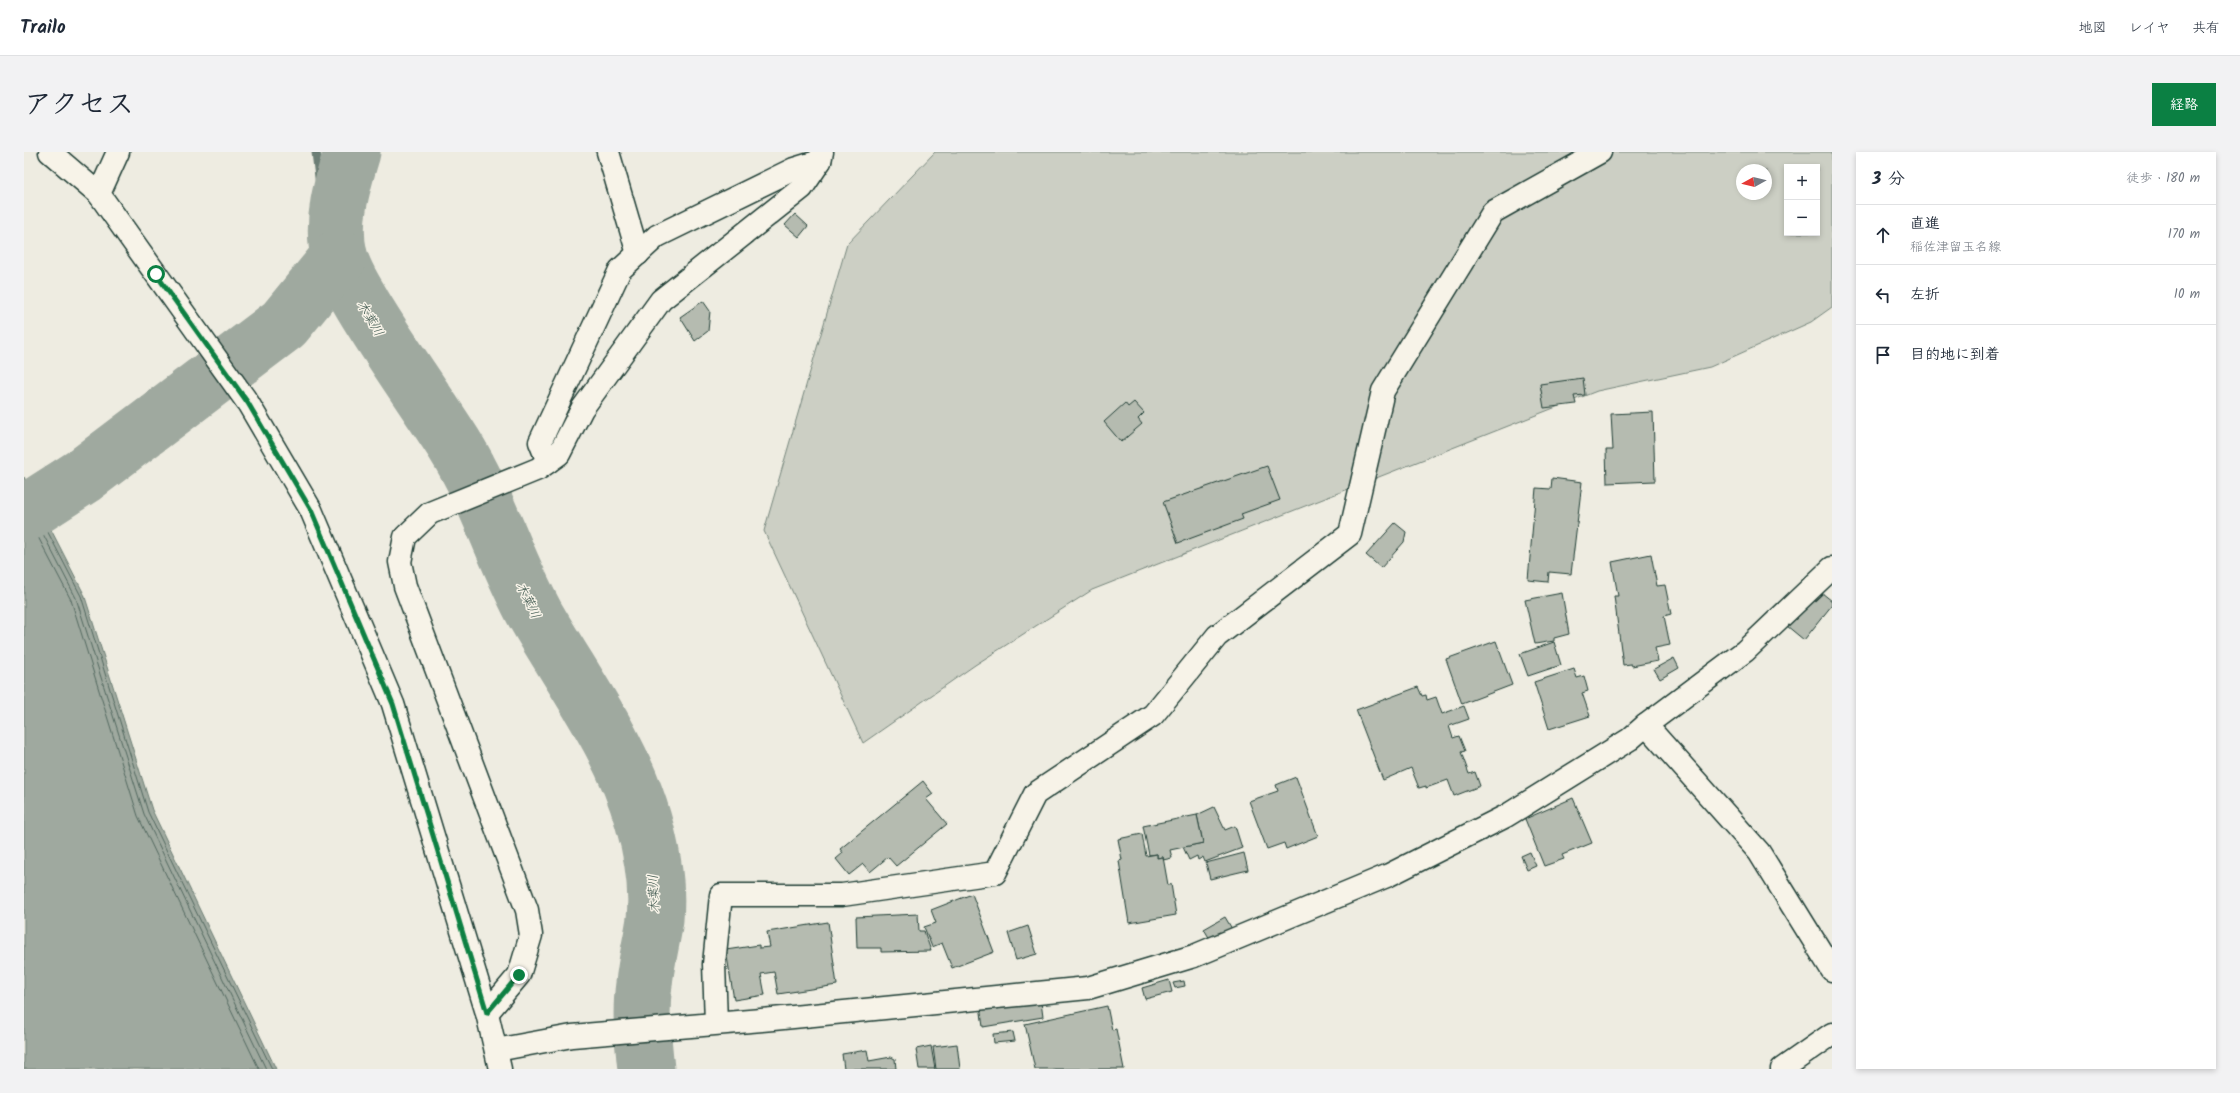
<!DOCTYPE html>
<html lang="ja">
<head>
<meta charset="utf-8">
<style>
	:root { --surface:#fff; --page:#f2f2f3; --text:#1f2937; --muted:#747a83; --line:#e0e1e3; --accent:#0b8043 }
	body { margin:0; font-family:Kalam,"Klee One",sans-serif; background:var(--page); color:var(--text) }
	.controls { position:absolute; right:12px; top:12px; display:grid; overflow:hidden; border-radius:0px; box-shadow:0 2px 6px #0003 }
	.controls button { width:36px; height:36px; display:grid; place-items:center; padding:0; border:0; border-bottom:1px solid var(--line); background:var(--surface); color:var(--text); font:20px sans-serif }
	.compass { position:absolute; left:1712px; top:12px; width:36px; height:36px; border-radius:50%; background:var(--surface); box-shadow:0 2px 6px #0003; rotate:262deg }
	.stop { position:absolute; width:12px; height:12px; margin:-9px; border:3px solid #0b8043; border-radius:50%; background:#fff }
	.stop.end { background:#0b8043; border-color:#fff; box-shadow:0 1px 4px #0008 }
	.list { margin:0; padding:0; list-style:none }
	h2 { display:flex; justify-content:space-between; align-items:center; height:52px; margin:0; padding:0 16px; font-size:17px }
	h2 small { font-size:13px; font-weight:400; color:var(--muted) }
	.list li { display:grid; grid-template-columns:26px 1fr auto; gap:12px; align-items:center; box-sizing:border-box; height:60px; padding:0 16px; border-top:1px solid var(--line) }
	.list b { display:block; font-size:15px; white-space:nowrap }
	.list p { margin:0; font-size:13px; white-space:nowrap; color:var(--muted) }
	.list em { font-size:13px; font-style:normal; color:var(--muted) }
	.icon { flex:none; width:22px; height:22px; fill:none; stroke:currentColor; stroke-width:2; stroke-linecap:round; stroke-linejoin:round }
	.map { position:relative; flex:none; width:1808px; height:917px; overflow:hidden; border-radius:0px }
	header { display:flex; align-items:center; gap:24px; box-sizing:border-box; height:56px; padding:0 20px; background:var(--surface); border-bottom:1px solid var(--line) }
	header strong { font-size:19px }
	nav { display:flex; gap:22px; margin-inline-start:auto; font-size:14px }
	.intro { display:flex; align-items:center; justify-content:space-between; box-sizing:border-box; height:96px; padding:0 24px }
	h1 { margin:0; font-size:28px }
	.button { padding:10px 18px; border-radius:0px; background:var(--accent); color:#fff; font-size:14px; font-weight:700 }
	main { display:flex; gap:24px; padding:0 24px }
	aside { flex:1; background:var(--surface); border-radius:0px; box-shadow:0 2px 6px #0003 }
	.map>svg:first-child { display:block }
	.green { fill:#cccfc4; stroke:#76867c; fill-rule:evenodd }
	.water { fill:#9fa99f; stroke:#6c7e74 }
	.lines { fill:none; stroke-linecap:round; stroke-linejoin:round }
	.shore { stroke:#52685f; stroke-width:1 }
	.stream { stroke:#6c7e74; stroke-width:9 }
	.river { stroke:#9fa99f; stroke-width:57 }
	.building { fill:#b5bbb0; stroke:#1f3d34 }
	.minor-casing { stroke:#1f3d34; stroke-width:25 }
	.tertiary-casing { stroke:#1f3d34; stroke-width:25 }
	.secondary-casing { stroke:#1f3d34; stroke-width:25 }
	.minor { stroke:#f7f3e8; stroke-width:22 }
	.tertiary { stroke:#f7f3e8; stroke-width:22 }
	.secondary { stroke:#f7f3e8; stroke-width:22 }
	.route { stroke:#0b8043; stroke-width:5 }
	.labels { text-anchor:middle; stroke-width:3; stroke-linejoin:round; paint-order:stroke }
	.water-label { font-size:13px; font-style:italic; fill:#3f584f; stroke:#f7f3e8 }
</style>
</head>
<body>
<header>
<strong>Trailo</strong>
<nav><a>地図</a><a>レイヤ</a><a>共有</a></nav>
</header>
<div class="intro"><h1>アクセス</h1><a class="button">経路</a></div>
<main>
<div class="map">
<svg width="1808" height="917" viewBox="0 0 1808 917">
	<rect width="100%" height="100%" fill="#eeece1"/>
	<filter id="ink" filterUnits="userSpaceOnUse"><feTurbulence type="fractalNoise" baseFrequency=".025" numOctaves="2"/><feDisplacementMap in="SourceGraphic" scale="8" xChannelSelector="R" yChannelSelector="G"/><feConvolveMatrix kernelMatrix="1 2 1 2 8 2 1 2 1" color-interpolation-filters="sRGB"/></filter>
	<g filter="url(#ink)">
		<path class="green" d="M 911,0 L 1808,0 L 1808,155 L 1787,170 L 1686,215 L 1573,239 L 1068,438 L 951,513 L 839,591 L 740,379 L 823,92 ZM 1763,15 L 1793,15 L 1793,81 L 1763,81 ZM 1718,18 L 1742,18 L 1742,42 L 1718,42 Z"/>
		<polygon class="water" points="0,325 60,442 128,658 252,917 0,917"/>
		<g class="lines">
			<g class="shore">
				<polyline points="0,334 57,444 124,660 248,917"/>
				<polyline points="0,345 52,446 120,662 242,917"/>
				<polyline points="0,358 47,448 114,664 235,917"/>
			</g>
			<polyline class="stream" points="292,0 298,51 315,105"/>
			<g class="river">
				<path d="M 328,0 C 318,33 307,69 315,103 C 319,121 330,137 339,153 C 367,200 400,245 430,292 C 464,346 481,408 512,464 C 550,530 598,593 619,668 C 628,699 634,735 631,767 C 628,789 622,810 620,832 C 616,860 619,889 622,917"/>
				<polyline points="0,362 59,324 260,172 315,105"/>
			</g>
		</g>
		<g class="building">
			<polygon points="771,62 784,74 775,85 761,73"/>
			<polygon points="679,149 686,159 684,179 671,189 656,165"/>
			<polygon points="1559,226 1561,243 1550,244 1552,252 1520,256 1516,232"/>
			<polygon points="1110,250 1120,261 1114,267 1118,272 1097,290 1080,270 1101,251 1104,255"/>
			<polygon points="1629,260 1631,329 1583,331 1582,298 1589,298 1587,262"/>
			<polygon points="1243,314 1256,348 1217,362 1219,367 1154,391 1139,350"/>
			<polygon points="1528,326 1558,330 1547,422 1525,420 1524,430 1504,428 1512,336 1527,337"/>
			<polygon points="1371,371 1382,380 1380,390 1357,416 1342,403"/>
			<polygon points="1627,402 1633,434 1641,433 1647,462 1640,464 1646,493 1631,496 1634,509 1608,514 1607,512 1599,513 1590,444 1594,444 1588,410"/>
			<polygon points="1793,437 1808,449 1808,453 1780,488 1763,474"/>
			<polygon points="1538,441 1545,482 1530,486 1530,489 1511,492 1501,448"/>
			<polygon points="1472,489 1488,533 1438,552 1422,507"/>
			<polygon points="1530,490 1537,513 1504,524 1496,502"/>
			<polygon points="1650,506 1655,516 1636,527 1630,517"/>
			<polygon points="1550,517 1553,526 1560,524 1564,539 1558,541 1566,564 1525,577 1510,530"/>
			<polygon points="1394,535 1398,544 1402,543 1403,548 1412,545 1418,562 1440,554 1445,567 1425,574 1429,586 1435,584 1441,599 1437,600 1445,622 1451,620 1456,634 1430,644 1424,628 1402,636 1402,634 1395,636 1387,616 1359,628 1332,558"/>
			<polygon points="1272,625 1294,684 1262,697 1260,691 1243,697 1225,649 1254,639 1252,633"/>
			<polygon points="899,629 909,642 902,647 923,672 872,714 864,705 846,720 839,712 825,723 812,707 819,701 816,697"/>
			<polygon points="1549,646 1568,691 1538,703 1540,707 1520,714 1501,667"/>
			<polygon points="1190,655 1201,678 1211,674 1218,696 1181,710 1179,705 1174,708 1173,704 1165,708 1159,695 1179,691 1173,663"/>
			<polygon points="1173,663 1179,691 1146,698 1148,706 1139,708 1139,705 1133,706 1133,702 1125,703 1119,674"/>
			<polygon points="1118,682 1122,704 1133,702 1133,706 1139,705 1144,733 1147,732 1152,763 1105,771 1095,709 1098,708 1094,687"/>
			<polygon points="1506,700 1512,714 1503,718 1497,704"/>
			<polygon points="1220,701 1224,718 1186,727 1182,711"/>
			<polygon points="948,742 970,800 928,816 918,791 908,795 900,775 912,771 907,758"/>
			<polygon points="894,762 895,779 900,779 907,799 857,800 857,796 833,796 832,765"/>
			<polygon points="1201,765 1211,782 1190,794 1180,777"/>
			<polygon points="804,770 813,833 754,842 750,820 737,822 741,843 710,848 702,798 735,793 735,796 746,795 743,780"/>
			<polygon points="1004,774 1013,802 992,808 984,781"/>
			<polygon points="1145,828 1148,840 1121,847 1118,836"/>
			<polygon points="1160,829 1161,834 1151,836 1149,831"/>
			<polygon points="1016,843 1019,865 959,875 956,853"/>
			<polygon points="1083,854 1088,878 1092,877 1100,917 1011,917 1001,872"/>
			<polygon points="989,880 991,889 970,891 969,882"/>
			<polygon points="933,892 936,917 912,917 909,895"/>
			<polygon points="907,894 911,917 895,917 892,897"/>
			<polygon points="843,898 845,909 867,905 871,907 872,917 820,917 818,902"/>
		</g>
		<g class="lines">
			<g class="minor-casing">
				<g id="minor">
					<polyline points="584,0 614,102"/>
					<polyline points="524,310 516,290 596,118 633,84 770,17 796,9"/>
					<polyline points="1622,573 1735,700 1808,818"/>
					<polyline points="463,861 495,823 507,783 503,758 381,434 376,410 381,385 406,361 514,317 535,302 558,257 637,148 778,36 796,9 798,0"/>
					<polyline points="692,871 690,812 697,743 818,743 971,721 1011,642 1129,563 1193,484 1326,382 1359,239 1469,60 1576,0"/>
					<polyline points="472,898 548,884 749,867 1064,836 1170,804 1365,723 1482,664 1606,587 1622,573 1721,499 1808,416"/>
					<polyline points="1758,917 1808,882"/>
				</g>
			</g>
			<g class="tertiary-casing">
				<polyline id="tertiary" points="26,0 75,42"/>
			</g>
			<g class="secondary-casing">
				<polyline id="secondary" points="94,0 75,42 224,251 287,358 369,552 463,861 476,917"/>
			</g>
			<use href="#minor" class="minor"/>
			<use href="#tertiary" class="tertiary"/>
			<use href="#secondary" class="secondary"/>
		</g>
	</g>
	<g class="lines" filter="url(#ink)">
		<polyline class="route" points="132,122 224,251 287,358 369,552 463,861 495,823"/>
	</g>
	<g class="labels">
		<g class="water-label">
			<text transform="translate(347 166) rotate(59)" y="5">木葉川</text>
			<text transform="translate(505 448) rotate(64)" y="5">木葉川</text>
			<text transform="translate(629 742) rotate(-93)" y="5">木葉川</text>
		</g>
	</g>
</svg>
<div class="controls">
<button>+</button>
<button>−</button>
</div>
<svg class="compass" viewBox="-18 -18 36 36"><path d="M0-13l5 13h-10z" fill="#e53935"/><path d="M0 13l5-13h-10z" fill="#747a83"/></svg>
<div class="stop" style="left:132px;top:122px"></div>
<div class="stop end" style="left:495px;top:823px"></div>
</div>
<aside>
<h2>3 分<small>徒歩 · 180 m</small></h2>
<ul class="list">
<li><svg class="icon" aria-label="ahead" viewBox="0 0 24 24"><path d="M12 20V5M6 11l6-6 6 6"/></svg><div><b>直進</b><p>稲佐津留玉名線</p></div><em>170 m</em></li>
<li><svg class="icon" aria-label="left" viewBox="0 0 24 24"><path d="M17 20v-9H6M10 6l-5 5 5 5"/></svg><div><b>左折</b></div><em>10 m</em></li>
<li><svg class="icon" aria-label="arrive" viewBox="0 0 24 24"><path d="M6 21V4h12l-3 4 3 4H6"/></svg><div><b>目的地に到着</b></div></li>
</ul>
</aside>
</main>
</body>
</html>
